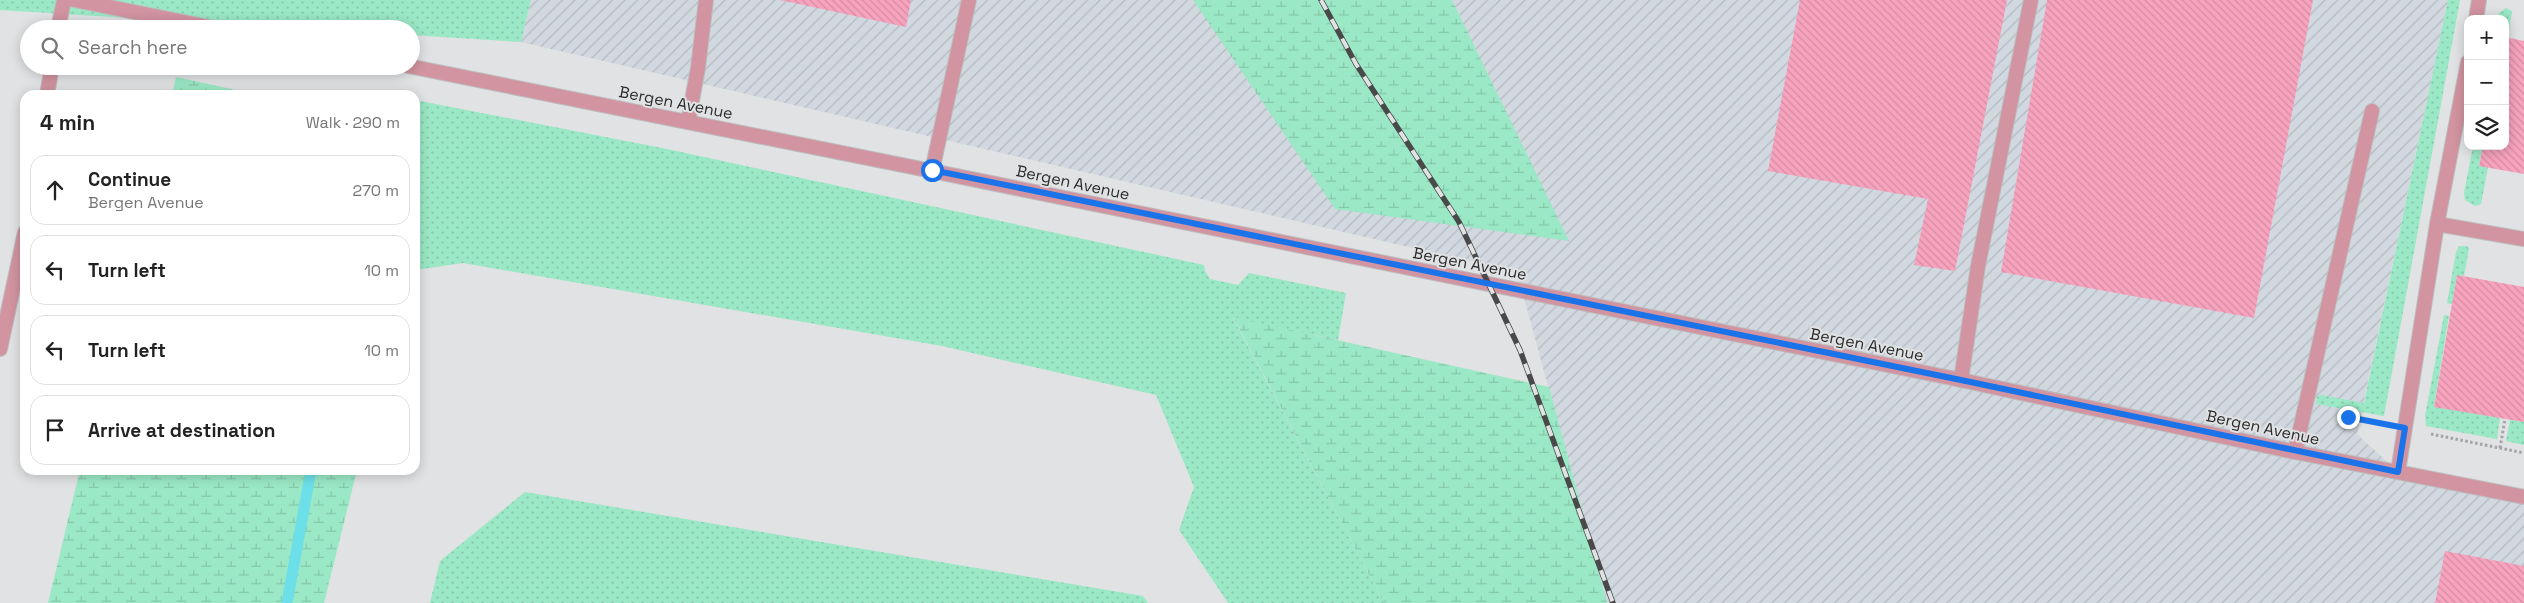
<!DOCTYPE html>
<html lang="en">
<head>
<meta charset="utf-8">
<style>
	:root { --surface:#fff; --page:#f6f6f6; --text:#222; --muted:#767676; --line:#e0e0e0 }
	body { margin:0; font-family:"Space Grotesk",sans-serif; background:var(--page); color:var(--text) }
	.controls { position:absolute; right:15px; top:15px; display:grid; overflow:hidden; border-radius:10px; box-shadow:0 2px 12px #0003 }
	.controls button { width:45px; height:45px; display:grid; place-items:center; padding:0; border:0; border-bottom:1px solid var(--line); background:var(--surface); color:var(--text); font:25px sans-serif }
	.stop { position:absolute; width:15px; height:15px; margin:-11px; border:4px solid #1a73e8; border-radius:50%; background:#fff }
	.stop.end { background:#1a73e8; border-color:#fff; box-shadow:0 1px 5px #0008 }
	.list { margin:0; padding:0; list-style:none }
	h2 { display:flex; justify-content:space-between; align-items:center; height:65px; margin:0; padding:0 20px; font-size:21px }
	h2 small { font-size:16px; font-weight:400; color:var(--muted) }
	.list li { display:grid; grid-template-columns:32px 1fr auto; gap:15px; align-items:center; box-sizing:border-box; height:70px; margin:0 10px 10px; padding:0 10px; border:1px solid var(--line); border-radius:15px }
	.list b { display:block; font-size:19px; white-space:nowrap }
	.list p { margin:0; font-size:16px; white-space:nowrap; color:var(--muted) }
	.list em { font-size:16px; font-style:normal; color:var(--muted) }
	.icon { flex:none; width:28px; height:28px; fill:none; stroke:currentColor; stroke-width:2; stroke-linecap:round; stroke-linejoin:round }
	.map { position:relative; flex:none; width:2524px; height:603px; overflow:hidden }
	.search { position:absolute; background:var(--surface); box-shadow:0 2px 12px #0003; left:20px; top:20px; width:400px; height:55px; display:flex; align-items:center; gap:12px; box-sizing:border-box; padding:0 18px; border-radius:28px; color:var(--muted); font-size:19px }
	.panel { position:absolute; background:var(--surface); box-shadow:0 2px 12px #0003; left:20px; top:90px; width:400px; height:385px; border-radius:15px }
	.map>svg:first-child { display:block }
	.industrial { fill:url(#industrial-furrows) }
	.grass { fill:url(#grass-dots) }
	.wetland { fill:url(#wetland-marsh) }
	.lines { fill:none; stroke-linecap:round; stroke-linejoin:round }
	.stream { stroke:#6cdfe9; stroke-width:11 }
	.building { fill:url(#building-back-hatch) }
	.service-casing { stroke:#bcbebf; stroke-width:16 }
	.tertiary-casing { stroke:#bcbebf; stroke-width:16 }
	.path { stroke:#a2a4a5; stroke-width:3; stroke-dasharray:2.5 2.5; stroke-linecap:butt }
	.service { stroke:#d194a0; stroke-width:14 }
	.tertiary { stroke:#d194a0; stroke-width:14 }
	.rail-casing { stroke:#49494a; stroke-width:5.5 }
	.rail { stroke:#e0e2e3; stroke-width:4; stroke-dasharray:11; stroke-linecap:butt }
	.route { stroke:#1a73e8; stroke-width:6 }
	.labels { text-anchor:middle; stroke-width:4; stroke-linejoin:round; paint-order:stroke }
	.street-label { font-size:16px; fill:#2c2c2d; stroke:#e0e2e3 }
</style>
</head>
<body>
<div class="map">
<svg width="2524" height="603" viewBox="0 0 2524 603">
	<defs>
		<pattern id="industrial-furrows" width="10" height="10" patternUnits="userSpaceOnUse" patternTransform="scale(1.25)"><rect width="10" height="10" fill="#d2d8df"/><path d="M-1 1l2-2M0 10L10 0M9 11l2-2" fill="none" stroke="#b4bac0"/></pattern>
		<pattern id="grass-dots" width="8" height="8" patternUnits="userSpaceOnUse" patternTransform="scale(1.25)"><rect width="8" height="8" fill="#9ae8c5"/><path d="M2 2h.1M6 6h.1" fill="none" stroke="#85c7aa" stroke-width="1.8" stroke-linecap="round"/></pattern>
		<pattern id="wetland-marsh" width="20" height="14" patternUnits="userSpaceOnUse" patternTransform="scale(1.25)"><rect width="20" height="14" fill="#9ae8c5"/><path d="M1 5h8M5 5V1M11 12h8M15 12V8" fill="none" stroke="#85c7aa"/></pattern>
		<pattern id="building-back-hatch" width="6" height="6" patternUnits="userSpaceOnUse" patternTransform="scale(1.25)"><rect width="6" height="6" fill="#f7a3be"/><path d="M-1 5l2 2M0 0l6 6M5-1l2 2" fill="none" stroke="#d48ca4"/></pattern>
	</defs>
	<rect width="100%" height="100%" fill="#e0e2e3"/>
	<polygon class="industrial" points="531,0 2448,0 2357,434 2398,472 2524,497 2524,603 1607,603 1517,272 521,42"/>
	<g class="grass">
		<polygon points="0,0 531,0 521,42 411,35 411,29 305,29 0,10"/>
		<polygon points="2448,0 2460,0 2384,416 2316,404 2317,397 2321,395 2364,403"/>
		<polygon points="2506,8 2512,11 2508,38 2505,37 2505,19 2498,19 2499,13"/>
		<polygon points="415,100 667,149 1204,265 1205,271 1210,279 1238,285 1249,273 1346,293 1338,340 1233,318 1384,603 1228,603 1179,530 1194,487 1156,395 942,346 463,263 415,270"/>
		<polygon points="2473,146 2483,146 2479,165 2488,167 2481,204 2475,206 2465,200 2464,193"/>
		<polygon points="2459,246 2467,246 2469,249 2464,276 2457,275 2452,304 2447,303 2456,252"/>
		<polygon points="2444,315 2449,316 2434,406 2500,418 2497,439 2426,426 2425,416"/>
		<polygon points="2510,420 2524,422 2524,445 2506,441"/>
		<polygon points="525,492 1143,596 1148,603 430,603 440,561"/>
	</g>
	<g class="wetland">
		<polygon points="1193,0 1452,0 1569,241 1335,209"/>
		<polygon points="176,77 258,95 172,95"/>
		<polygon points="1233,317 1549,387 1607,603 1384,603"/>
		<polygon points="80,470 357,470 324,603 48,603"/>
	</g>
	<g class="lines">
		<polyline class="stream" points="287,603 311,470"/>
	</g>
	<g class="building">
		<polygon points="780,0 911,0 906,27"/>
		<polygon points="1800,0 2007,0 1955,271 1914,265 1928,199 1768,171"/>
		<polygon points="2047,0 2313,0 2254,318 2001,272"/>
		<polygon points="2505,37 2524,41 2524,174 2479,166 2483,146 2505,146"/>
		<polygon points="2457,275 2524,287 2524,422 2434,407"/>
		<polygon points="2445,551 2524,566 2524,603 2435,603"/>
	</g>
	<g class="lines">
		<g class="service-casing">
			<g id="service">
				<polyline points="2476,19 2479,0"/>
				<polyline points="58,29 64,0"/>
				<polyline points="47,95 52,66"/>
				<polyline points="688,122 698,68 706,0"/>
				<polyline points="932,171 969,0"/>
				<polyline points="2437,224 2524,239"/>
				<polyline points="0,349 25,232"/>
				<polyline points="1961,380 1978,266 2031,0"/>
				<polyline points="2295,452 2372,111"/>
				<polyline points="2398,472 2437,224 2468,62"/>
			</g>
		</g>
		<g class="tertiary-casing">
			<g id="tertiary">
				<polyline points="74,0 219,29"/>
				<polyline points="408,66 932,171 1961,380 2295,452 2524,497"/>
			</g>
		</g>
		<g class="path">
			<polyline points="2348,417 2379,423"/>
			<polyline points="2431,434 2524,453"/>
			<polyline points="2500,448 2505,419"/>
		</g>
		<use href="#service" class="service"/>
		<use href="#tertiary" class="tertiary"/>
		<g class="rail-casing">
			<polyline id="rail" points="1321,0 1356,64 1459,222 1520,350 1613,603"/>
		</g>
		<use href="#rail" class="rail"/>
	</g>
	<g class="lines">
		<polyline class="route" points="932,170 1961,380 2398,472 2405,428 2348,417"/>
	</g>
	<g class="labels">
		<g class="street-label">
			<text transform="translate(676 102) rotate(11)" y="6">Bergen Avenue</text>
			<text transform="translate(1073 182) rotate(12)" y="6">Bergen Avenue</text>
			<text transform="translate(1470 263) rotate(11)" y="6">Bergen Avenue</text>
			<text transform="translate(1867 344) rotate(11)" y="6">Bergen Avenue</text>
			<text transform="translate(2263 427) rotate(12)" y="6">Bergen Avenue</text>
		</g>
	</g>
</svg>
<div class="controls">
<button>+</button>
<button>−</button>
<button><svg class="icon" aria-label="layers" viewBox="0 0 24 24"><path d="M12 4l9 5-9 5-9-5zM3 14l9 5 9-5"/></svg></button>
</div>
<div class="stop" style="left:932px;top:170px"></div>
<div class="stop end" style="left:2348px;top:417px"></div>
<div class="search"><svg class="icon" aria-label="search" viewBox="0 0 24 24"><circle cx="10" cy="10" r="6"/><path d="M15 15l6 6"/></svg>Search here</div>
<section class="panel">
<h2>4 min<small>Walk · 290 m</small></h2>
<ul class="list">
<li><svg class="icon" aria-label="ahead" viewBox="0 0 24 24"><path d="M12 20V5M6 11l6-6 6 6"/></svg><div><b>Continue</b><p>Bergen Avenue</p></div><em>270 m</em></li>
<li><svg class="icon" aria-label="left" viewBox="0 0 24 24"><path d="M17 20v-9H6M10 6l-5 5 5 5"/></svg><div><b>Turn left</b></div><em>10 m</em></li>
<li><svg class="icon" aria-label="left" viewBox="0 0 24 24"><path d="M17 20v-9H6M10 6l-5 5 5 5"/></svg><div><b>Turn left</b></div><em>10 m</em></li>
<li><svg class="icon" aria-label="arrive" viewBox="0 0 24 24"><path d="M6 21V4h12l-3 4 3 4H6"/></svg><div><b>Arrive at destination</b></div></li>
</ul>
</section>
</div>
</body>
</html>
